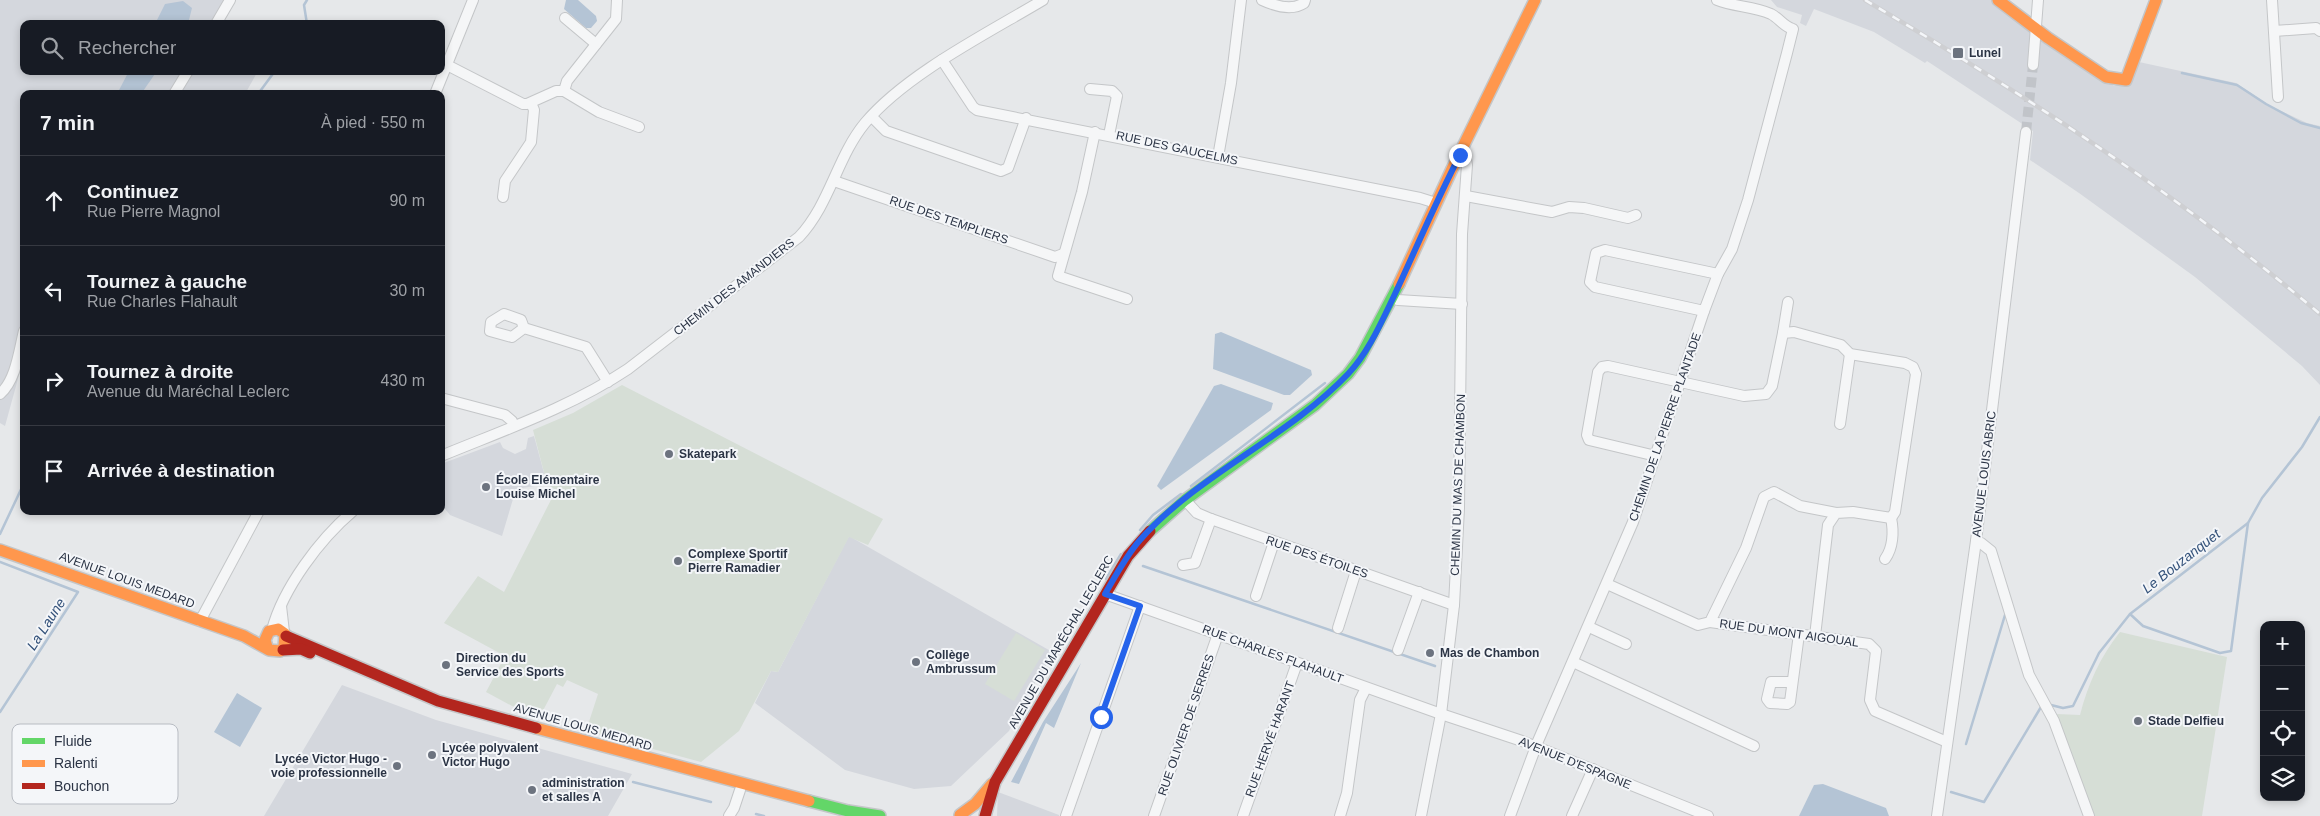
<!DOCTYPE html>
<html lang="fr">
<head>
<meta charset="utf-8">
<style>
	:root { --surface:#171b24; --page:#20242c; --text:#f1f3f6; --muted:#9ea1a6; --line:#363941 }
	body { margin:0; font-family:Arial,sans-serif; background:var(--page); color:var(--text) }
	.controls { position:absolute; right:15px; bottom:15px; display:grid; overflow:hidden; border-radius:10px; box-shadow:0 2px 8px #0003 }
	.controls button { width:45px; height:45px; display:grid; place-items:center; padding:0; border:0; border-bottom:1px solid var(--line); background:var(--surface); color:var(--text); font:25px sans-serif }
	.stop { position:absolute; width:15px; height:15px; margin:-11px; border:4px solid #2563eb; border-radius:50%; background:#fff }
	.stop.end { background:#2563eb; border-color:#fff; box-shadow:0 1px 5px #0008 }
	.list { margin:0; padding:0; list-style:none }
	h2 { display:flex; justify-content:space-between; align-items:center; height:65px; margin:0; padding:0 20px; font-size:21px }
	h2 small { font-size:16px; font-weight:400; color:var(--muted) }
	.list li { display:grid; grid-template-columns:32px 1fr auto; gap:15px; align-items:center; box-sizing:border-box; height:90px; padding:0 20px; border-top:1px solid var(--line) }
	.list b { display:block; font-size:19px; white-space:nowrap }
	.list p { margin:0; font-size:16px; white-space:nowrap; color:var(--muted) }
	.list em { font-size:16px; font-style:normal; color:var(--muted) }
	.icon { flex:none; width:28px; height:28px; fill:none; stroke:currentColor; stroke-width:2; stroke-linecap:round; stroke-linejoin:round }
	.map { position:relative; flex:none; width:2320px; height:816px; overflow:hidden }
	.search { position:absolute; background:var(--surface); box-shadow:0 2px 8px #0003; left:20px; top:20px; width:425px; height:55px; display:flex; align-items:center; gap:12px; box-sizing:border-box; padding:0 18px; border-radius:10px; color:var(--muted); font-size:19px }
	.panel { position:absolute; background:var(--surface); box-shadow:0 2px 8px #0003; left:20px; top:90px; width:425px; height:425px; border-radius:10px }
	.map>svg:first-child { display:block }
	.built { fill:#d4d7dd }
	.green { fill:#d6ded6 }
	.water { fill:#b4c4d5 }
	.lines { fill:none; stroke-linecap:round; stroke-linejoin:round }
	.stream { stroke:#b4c4d5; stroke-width:2.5 }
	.street-tunnel { stroke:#c1c4c9; stroke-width:10; stroke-dasharray:10 5; stroke-linecap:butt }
	.street-casing { stroke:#c4c6c8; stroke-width:12 }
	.fast-casing { stroke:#c4c6c8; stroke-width:14 }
	.slow-casing { stroke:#c4c6c8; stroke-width:14 }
	.jam-casing { stroke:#c4c6c8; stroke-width:14 }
	.street { stroke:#f5f6f7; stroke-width:10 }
	.fast { stroke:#63d668; stroke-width:11 }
	.slow { stroke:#ff974d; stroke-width:11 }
	.jam { stroke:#b3261e; stroke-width:11 }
	.rail-casing { stroke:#cecfd2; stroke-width:4.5 }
	.rail { stroke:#f4f6f9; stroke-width:2.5; stroke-dasharray:8; stroke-linecap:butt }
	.route { stroke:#2563eb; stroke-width:6 }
	.poi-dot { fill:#6c737f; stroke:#f4f6f9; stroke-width:2 }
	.labels { text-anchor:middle; stroke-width:4; stroke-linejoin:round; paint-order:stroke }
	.poi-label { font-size:12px; font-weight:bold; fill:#2b3445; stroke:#f4f6f9; text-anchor:start }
	.street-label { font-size:12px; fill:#2b3445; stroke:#f4f6f9 }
	.water-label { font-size:14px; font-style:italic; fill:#34527a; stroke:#f4f6f9 }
	.key { fill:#f4f6f9; stroke:#b8bcc3; stroke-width:1 }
	.key-label { font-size:14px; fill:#2b3445 }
</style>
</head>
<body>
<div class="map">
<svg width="2320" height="816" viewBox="0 0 2320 816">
	<rect width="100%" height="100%" fill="#e6e8ea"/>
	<g class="built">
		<polygon points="0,0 224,0 210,24 24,24 24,71 258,71 245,94 24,94 24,357 5,426 0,423"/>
		<polygon points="1771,0 1998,0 2027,27 2114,86 2133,78 2139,62 2236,83 2270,106 2307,123 2320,126 2320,385 2302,366 2195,277 2079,193 2030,160 2033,131 1927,61 1925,63 1874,32 1814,9 1806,26 1800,23 1802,15 1777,7"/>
		<polygon points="534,436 547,484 516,489 502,536 450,515 441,504 441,464 500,442 503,448 515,454 526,449 528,438"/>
		<polygon points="849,536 1054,653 1021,705 1009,731 951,786 914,789 845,770 755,703 771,671 778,672"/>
		<polygon points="342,685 436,720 632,774 608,816 264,816"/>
		<polygon points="998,792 1059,815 1059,816 997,816"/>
	</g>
	<g class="green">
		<polygon points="622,385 883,519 868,545 849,537 778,672 771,671 739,731 701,762 586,731 598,694 567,680 563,687 557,684 538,720 486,692 505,656 444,623 478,576 504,592 556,490 547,484 533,430 573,413"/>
		<path d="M 2120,632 L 2227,657 L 2202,816 L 2091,816 L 2057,714 L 2080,715 C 2088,684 2100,657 2120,632 Z"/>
		<polygon points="1016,633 1045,650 1014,701 985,684"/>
	</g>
	<g class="water">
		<polygon points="566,0 578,0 596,16 597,21 591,28 586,28 564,9"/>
		<polygon points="183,1 192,8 188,24 155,24 165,4"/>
		<polygon points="129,71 157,71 141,94 117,94"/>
		<polygon points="1221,332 1311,370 1312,375 1290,395 1284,395 1213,369 1215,334"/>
		<polygon points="1221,384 1273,403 1271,410 1161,490 1157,486 1214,386"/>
		<polygon points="1081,663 1054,728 1046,723 1019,784 1011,782 1043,722"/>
		<polygon points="237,693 262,708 240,747 214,732"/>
		<polygon points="1823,784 1886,808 1889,816 1799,816 1814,785"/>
	</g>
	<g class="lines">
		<g class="stream">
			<polyline points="307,24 304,5 307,0"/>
			<polyline points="2182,73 2237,85 2266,104 2301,123 2320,128"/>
			<polyline points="258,94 275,71"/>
			<polyline points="1191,486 1325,383"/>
			<polyline points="1140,530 1153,515 1181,494"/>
			<polyline points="0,534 24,483"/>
			<polyline points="0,562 78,592 0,712"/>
			<polyline points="1143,566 1435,666"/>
			<polyline points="1106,579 1121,554"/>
			<polyline points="2130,614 2143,626 2220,653 2231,651 2248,523"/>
			<polyline points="2051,705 2063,708 2073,706 2099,653 2130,614 2248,523 2262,498 2302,447 2320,417"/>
			<polyline points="1966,744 2005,615"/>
			<polyline points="633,782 711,802"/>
			<polyline points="1951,792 1984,802 2041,707"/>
			<polyline points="756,814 764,816"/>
		</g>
		<polyline class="street-tunnel" points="2026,132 2033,65"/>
		<g class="street-casing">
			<g id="street">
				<path d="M 1262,0 C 1275,6 1292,11 1304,3 L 1305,0"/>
				<polyline points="2272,0 2278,97"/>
				<polyline points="565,18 596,44"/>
				<polyline points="216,24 230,0"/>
				<polyline points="2274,31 2316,28 2320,31"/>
				<polyline points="942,60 973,107 977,110 1420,198 1436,203"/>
				<polyline points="447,65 523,104 527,104 556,91 564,91 599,112 639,127"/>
				<polyline points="2033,65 2038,0"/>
				<polyline points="1090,89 1112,91 1117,96 1109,135"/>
				<polyline points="564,91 567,81 616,19 617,0"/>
				<polyline points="174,94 188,71"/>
				<polyline points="435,94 473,0"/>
				<polyline points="872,117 886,131 1001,171 1008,168 1026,118"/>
				<polyline points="1095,132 1082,192 1058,276 1127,299"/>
				<polyline points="1218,157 1231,83 1241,0"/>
				<polyline points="834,181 1055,257 1063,254"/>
				<polyline points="1466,196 1552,212 1569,207 1584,208 1628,218 1636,215"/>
				<polyline points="503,197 505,181 531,142 534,110 531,103"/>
				<polyline points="1393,298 1398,300 1462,304"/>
				<polyline points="1704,311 1595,287 1590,282 1596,253 1605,250 1718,274"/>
				<polyline points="524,328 521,320 504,314 491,322 490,331 512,337 524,328 586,347 608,382"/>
				<polyline points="1783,333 1788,302"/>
				<path d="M 0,394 C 16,380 19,351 24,331"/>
				<polyline points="441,398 505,415 512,421 514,426"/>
				<polyline points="1840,424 1850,354"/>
				<path d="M 441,456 C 504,430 571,407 628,369 L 799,237 C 830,204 837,157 865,123 C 906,74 988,33 1043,0"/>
				<polyline points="1656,456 1589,440 1587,435 1598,372 1602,367 1608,366 1744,396 1766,394 1772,386 1783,333 1794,332 1841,345 1850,354 1905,363 1913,367 1916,374 1895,512 1891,518 1853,512 1836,513 1828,525 1815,636"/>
				<polyline points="1185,500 1197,513 1211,519 1454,605"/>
				<polyline points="1976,541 1981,543 1991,551 2029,675 2054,721 2089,816"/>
				<path d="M 1885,559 C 1893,548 1894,532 1891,518"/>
				<polyline points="1183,565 1195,563 1211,519"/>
				<polyline points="1607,584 1698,625 1710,622 1746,548 1764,497 1774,492 1800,506 1836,513"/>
				<polyline points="1105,594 1441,714 1522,741 1708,816"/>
				<polyline points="1256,596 1274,542"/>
				<polyline points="281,606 284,632"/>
				<polyline points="200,621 259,511"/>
				<polyline points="1710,622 1869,644 1876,651 1870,700 1875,711 1947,742"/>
				<polyline points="1589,627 1626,644"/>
				<polyline points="1338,628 1356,571"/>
				<path d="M 272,630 C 283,588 320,539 353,511"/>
				<polyline points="1398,650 1419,592"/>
				<polyline points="1573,662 1754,746"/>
				<polyline points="1792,682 1771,682 1767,699 1770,703 1787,704 1790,702 1799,634"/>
				<polyline points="729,816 734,808 740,790"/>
				<polyline points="1066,816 1140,606"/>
				<polyline points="1154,816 1218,634"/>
				<polyline points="1243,816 1297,663"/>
				<polyline points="1340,816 1347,793 1360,700 1366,688"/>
				<polyline points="1421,816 1441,714 1454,605 1459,508 1462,234 1467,165 1466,159 1460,155"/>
				<path d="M 1510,816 L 1538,741 L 1633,522 L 1704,311 L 1718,274 L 1732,249 L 1748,200 L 1787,53 L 1793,29 C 1784,27 1779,18 1771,14 C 1753,6 1734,7 1717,0"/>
				<polyline points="1572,816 1593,769"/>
				<polyline points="1937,816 1976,541 2026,132"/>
			</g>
		</g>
		<g class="fast-casing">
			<g id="fast">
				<polyline points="1150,531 1185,500 1315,405 1348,374 1360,358 1399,284"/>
				<polyline points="809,801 848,811 880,816"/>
			</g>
		</g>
		<g class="slow-casing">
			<g id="slow">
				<polyline points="1998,0 2048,38 2106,77 2126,80 2156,0"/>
				<polyline points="1399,284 1452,169 1535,0"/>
				<polyline points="0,550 244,636 269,650 280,651 284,647 285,634 278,629 269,631 265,640 267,647"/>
				<polyline points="536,728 809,801"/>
				<polyline points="960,815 975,804 992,784"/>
			</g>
		</g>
		<g class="jam-casing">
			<g id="jam">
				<polyline points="286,636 438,701 536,728"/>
				<polyline points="283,650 301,649 310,653"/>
				<polyline points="985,816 995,782 1128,556 1150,531"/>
			</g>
		</g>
		<use href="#street" class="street"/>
		<use href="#fast" class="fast"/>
		<use href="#slow" class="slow"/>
		<use href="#jam" class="jam"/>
		<g class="rail-casing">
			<path id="rail" d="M 1865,0 C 2024,94 2179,195 2320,314"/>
		</g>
		<use href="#rail" class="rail"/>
	</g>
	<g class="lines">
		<path class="route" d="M 1101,717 L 1140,606 L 1105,594 C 1116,575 1126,556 1140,540 C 1197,475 1287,438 1348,374 C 1368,353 1381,323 1394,296 C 1416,249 1436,201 1460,155"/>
	</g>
	<g class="poi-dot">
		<rect x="1952" y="47" width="12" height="12" rx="2.5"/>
		<circle cx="669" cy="454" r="5"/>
		<circle cx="486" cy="487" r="5"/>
		<circle cx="678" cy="561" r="5"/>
		<circle cx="1430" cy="653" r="5"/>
		<circle cx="916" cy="662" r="5"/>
		<circle cx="446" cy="665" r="5"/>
		<circle cx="2138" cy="721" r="5"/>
		<circle cx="432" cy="755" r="5"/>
		<circle cx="397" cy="766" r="5"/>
		<circle cx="532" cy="790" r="5"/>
	</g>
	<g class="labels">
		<g class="poi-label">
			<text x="1969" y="57">Lunel</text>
			<text x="679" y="458">Skatepark</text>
			<text x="496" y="484">École Elémentaire<tspan x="496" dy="14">Louise Michel</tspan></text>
			<text x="688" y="558">Complexe Sportif<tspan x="688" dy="14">Pierre Ramadier</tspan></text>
			<text x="1440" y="657">Mas de Chambon</text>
			<text x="926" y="659">Collège<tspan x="926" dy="14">Ambrussum</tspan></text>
			<text x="456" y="662">Direction du<tspan x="456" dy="14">Service des Sports</tspan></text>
			<text x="2148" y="725">Stade Delfieu</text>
			<text x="442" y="752">Lycée polyvalent<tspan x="442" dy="14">Victor Hugo</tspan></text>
			<text x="387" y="763" text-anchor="end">Lycée Victor Hugo -<tspan x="387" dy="14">voie professionnelle</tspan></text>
			<text x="542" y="787">administration<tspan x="542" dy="14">et salles A</tspan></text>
		</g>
		<g class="street-label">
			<text transform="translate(1177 148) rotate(12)" y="4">RUE DES GAUCELMS</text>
			<text transform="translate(949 220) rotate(19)" y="4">RUE DES TEMPLIERS</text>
			<text transform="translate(734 287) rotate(-38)" y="4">CHEMIN DES AMANDIERS</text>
			<text transform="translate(1665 427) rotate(-71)" y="4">CHEMIN DE LA PIERRE PLANTADE</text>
			<text transform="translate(1984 474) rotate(-83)" y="4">AVENUE LOUIS ABRIC</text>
			<text transform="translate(1458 485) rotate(-88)" y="4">CHEMIN DU MAS DE CHAMBON</text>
			<text transform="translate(1317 557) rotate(19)" y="4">RUE DES ÉTOILES</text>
			<text transform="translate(127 580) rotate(20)" y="4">AVENUE LOUIS MEDARD</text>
			<text transform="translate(1789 633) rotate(8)" y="4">RUE DU MONT AIGOUAL</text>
			<text transform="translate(1061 642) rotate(-60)" y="4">AVENUE DU MARÉCHAL LECLERC</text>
			<text transform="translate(1273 654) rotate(20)" y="4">RUE CHARLES FLAHAULT</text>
			<text transform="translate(1186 725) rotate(-71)" y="4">RUE OLIVIER DE SERRES</text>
			<text transform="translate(583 727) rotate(16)" y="4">AVENUE LOUIS MEDARD</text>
			<text transform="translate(1270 739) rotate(-70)" y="4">RUE HERVÉ HARANT</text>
			<text transform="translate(1575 763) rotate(22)" y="4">AVENUE D'ESPAGNE</text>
		</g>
		<g class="water-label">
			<text transform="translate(2181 561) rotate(-38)" y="5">Le Bouzanquet</text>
			<text transform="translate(46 624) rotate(-57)" y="5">La Laune</text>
		</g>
	</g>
	<rect x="12" y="724" width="166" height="80" rx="8" class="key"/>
	<rect x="22" y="738" width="23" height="6" fill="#63d668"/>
	<rect x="22" y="760" width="23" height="7" fill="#ff974d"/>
	<rect x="22" y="783" width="23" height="6" fill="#b3261e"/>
	<g class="key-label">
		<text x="54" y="746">Fluide</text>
		<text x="54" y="768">Ralenti</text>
		<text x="54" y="791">Bouchon</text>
	</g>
</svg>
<div class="controls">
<button>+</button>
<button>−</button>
<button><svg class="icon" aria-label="locate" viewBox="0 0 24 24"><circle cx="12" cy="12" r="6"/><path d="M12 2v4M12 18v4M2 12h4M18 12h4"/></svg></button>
<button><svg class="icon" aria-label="layers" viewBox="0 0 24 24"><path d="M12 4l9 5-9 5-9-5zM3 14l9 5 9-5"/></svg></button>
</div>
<div class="stop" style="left:1101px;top:717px"></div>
<div class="stop end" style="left:1460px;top:155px"></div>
<div class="search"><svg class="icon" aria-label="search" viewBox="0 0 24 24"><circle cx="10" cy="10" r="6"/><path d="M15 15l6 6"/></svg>Rechercher</div>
<section class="panel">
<h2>7 min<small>À pied · 550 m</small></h2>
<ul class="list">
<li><svg class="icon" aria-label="ahead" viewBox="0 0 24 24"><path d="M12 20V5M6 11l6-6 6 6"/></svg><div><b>Continuez</b><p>Rue Pierre Magnol</p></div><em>90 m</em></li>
<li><svg class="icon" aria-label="left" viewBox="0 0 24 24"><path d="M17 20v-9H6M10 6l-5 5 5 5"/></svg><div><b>Tournez à gauche</b><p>Rue Charles Flahault</p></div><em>30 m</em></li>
<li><svg class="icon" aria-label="right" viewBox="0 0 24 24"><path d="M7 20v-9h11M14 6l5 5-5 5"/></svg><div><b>Tournez à droite</b><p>Avenue du Maréchal Leclerc</p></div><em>430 m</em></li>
<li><svg class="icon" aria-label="arrive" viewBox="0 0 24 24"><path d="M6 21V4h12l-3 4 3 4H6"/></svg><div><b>Arrivée à destination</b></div></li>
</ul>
</section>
</div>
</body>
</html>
